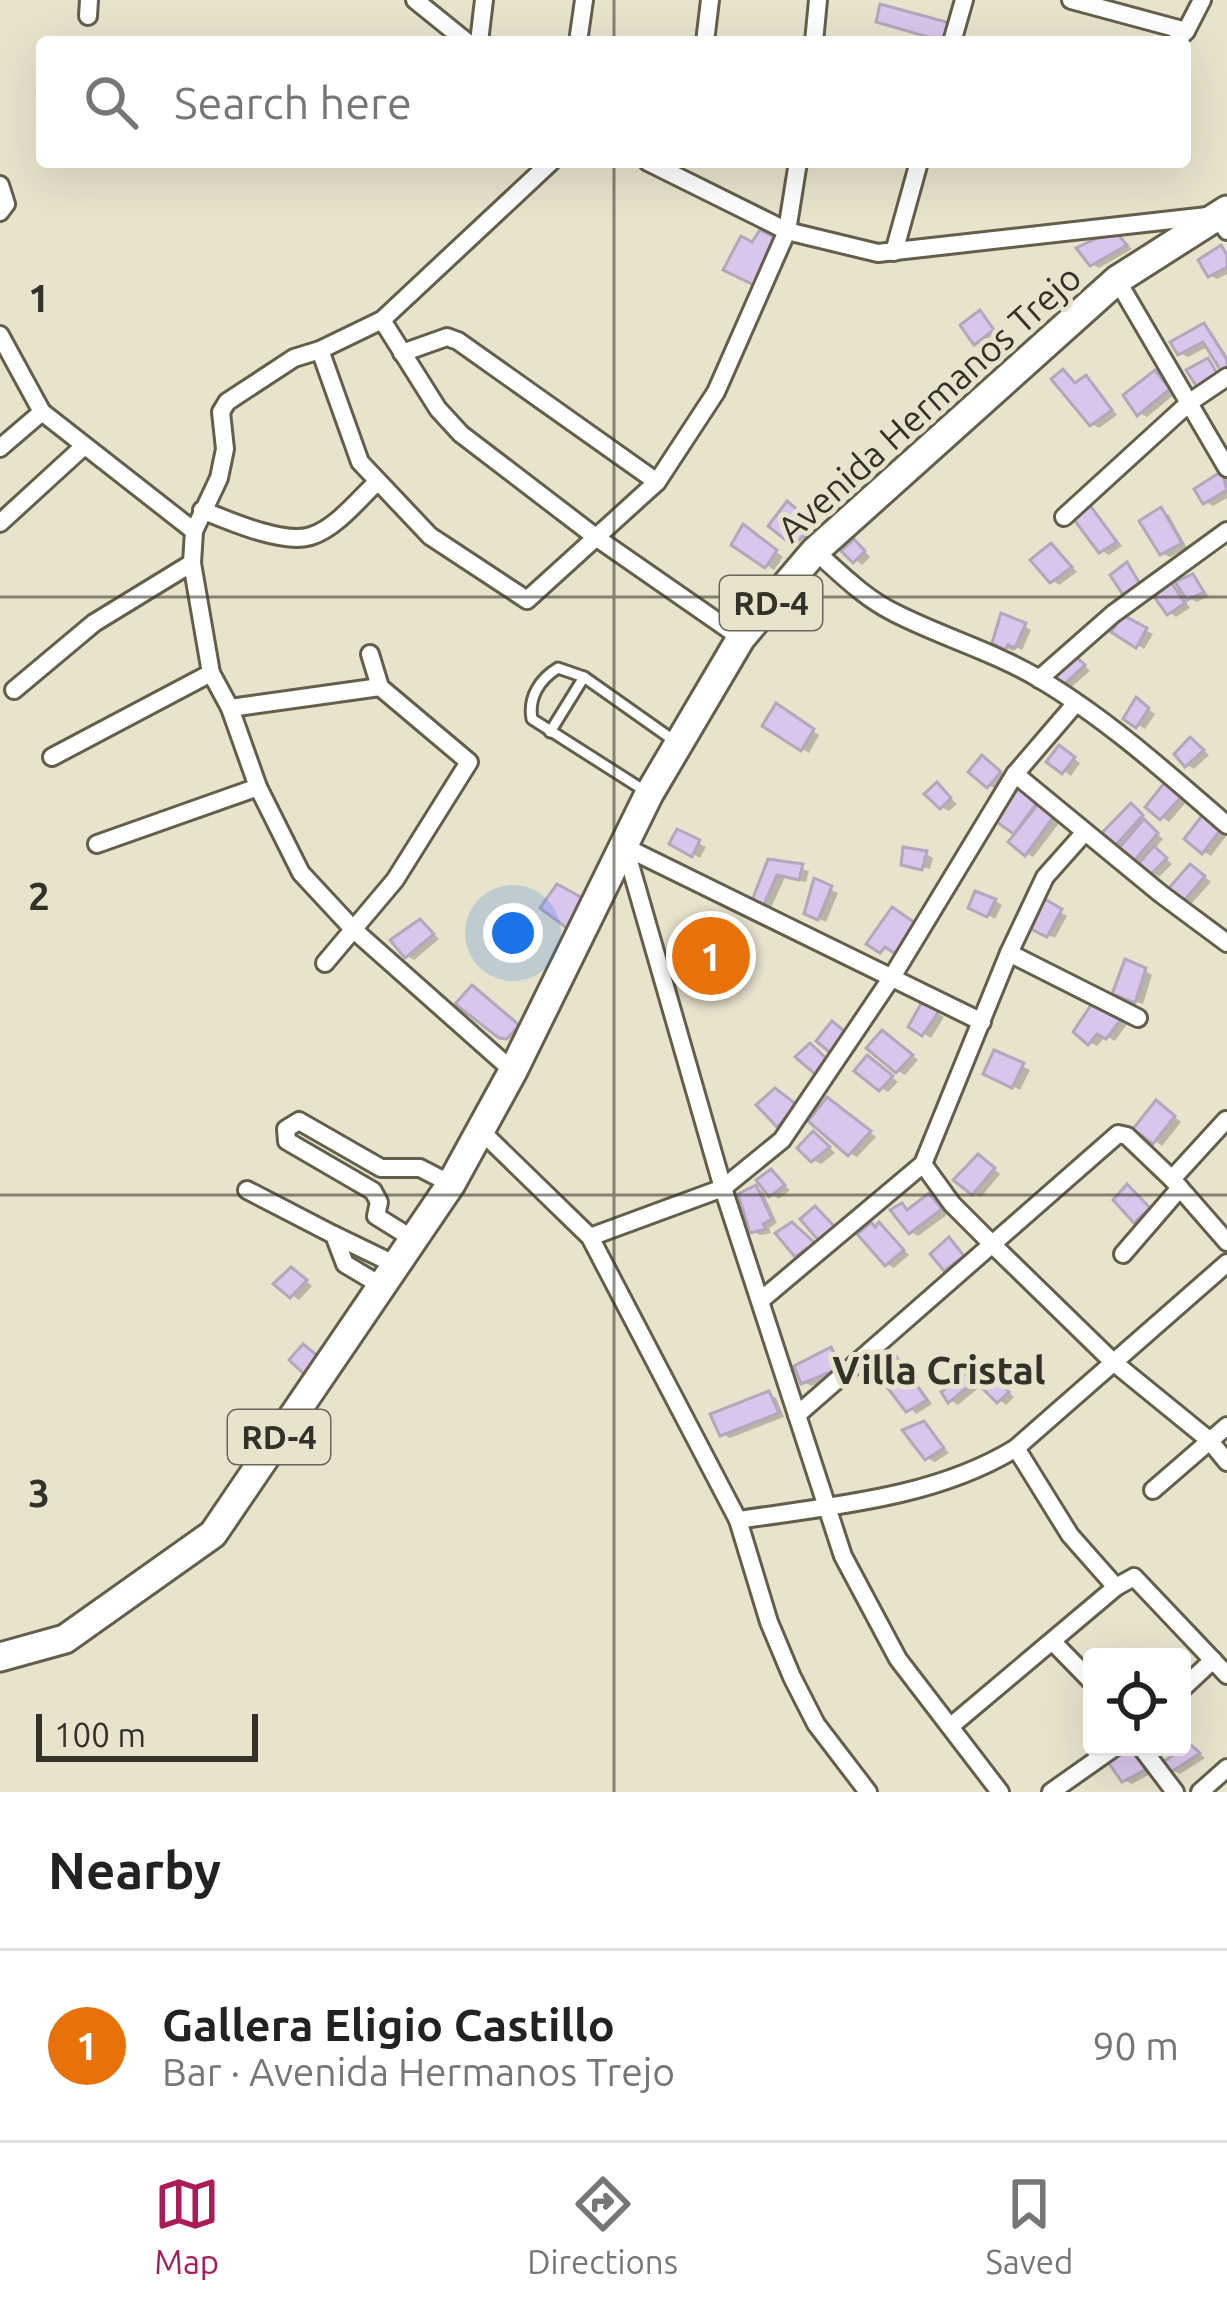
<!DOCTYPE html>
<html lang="en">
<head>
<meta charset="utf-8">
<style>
	:root { --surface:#fff; --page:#f2f2f2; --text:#222; --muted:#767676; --line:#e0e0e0; --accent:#aa1b57 }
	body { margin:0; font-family:Ubuntu,sans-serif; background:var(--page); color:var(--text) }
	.controls { position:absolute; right:36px; bottom:36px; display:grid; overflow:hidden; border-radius:12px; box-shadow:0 12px 48px #0002 }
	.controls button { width:108px; height:108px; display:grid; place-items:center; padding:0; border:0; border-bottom:3px solid var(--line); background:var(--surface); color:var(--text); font:60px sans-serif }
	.scale { position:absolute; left:36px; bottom:30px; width:222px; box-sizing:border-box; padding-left:12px; border:6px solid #333128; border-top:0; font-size:33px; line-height:42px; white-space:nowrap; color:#333128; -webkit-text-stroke:9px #e8e3cd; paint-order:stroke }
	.you { position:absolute; left:513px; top:933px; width:42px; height:42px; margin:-30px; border:9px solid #fff; border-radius:50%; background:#1a73e8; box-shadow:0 0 0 18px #1a73e833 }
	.badge { display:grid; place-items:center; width:78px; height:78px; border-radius:50%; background:var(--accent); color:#fff; font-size:39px; font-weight:700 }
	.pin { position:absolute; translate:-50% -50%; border:6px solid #fff; box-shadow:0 3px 12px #0006 }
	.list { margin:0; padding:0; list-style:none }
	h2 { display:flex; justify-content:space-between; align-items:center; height:156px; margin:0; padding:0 48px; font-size:51px }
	h2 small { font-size:39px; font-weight:400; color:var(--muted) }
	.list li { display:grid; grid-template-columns:78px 1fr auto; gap:36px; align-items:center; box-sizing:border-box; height:192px; padding:0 48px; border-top:3px solid var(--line) }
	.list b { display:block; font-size:45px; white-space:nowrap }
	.list p { margin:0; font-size:39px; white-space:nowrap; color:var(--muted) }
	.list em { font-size:39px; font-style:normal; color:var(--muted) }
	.icon { flex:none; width:66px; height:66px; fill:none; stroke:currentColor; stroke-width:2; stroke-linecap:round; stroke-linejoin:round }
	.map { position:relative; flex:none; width:1227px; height:1792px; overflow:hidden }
	.search { position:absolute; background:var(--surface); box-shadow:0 12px 48px #0002; left:36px; right:36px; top:36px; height:132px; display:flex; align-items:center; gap:30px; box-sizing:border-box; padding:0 42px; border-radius:12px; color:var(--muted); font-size:45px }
	.sheet { height:348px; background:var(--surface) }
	nav { display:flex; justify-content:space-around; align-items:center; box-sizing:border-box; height:168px; border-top:3px solid var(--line); background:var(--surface); font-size:33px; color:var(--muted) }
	nav a { display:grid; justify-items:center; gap:6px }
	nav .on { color:var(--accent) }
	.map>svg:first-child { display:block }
	.shadow { fill:#0003 }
	.building { fill:#dac5ec; stroke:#b2a7bb; stroke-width:3 }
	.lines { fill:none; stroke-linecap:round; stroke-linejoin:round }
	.service-casing { stroke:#635f4b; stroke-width:15 }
	.minor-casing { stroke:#635f4b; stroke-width:22 }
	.primary-casing { stroke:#635f4b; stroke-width:33 }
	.service { stroke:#fff; stroke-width:9 }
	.minor { stroke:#fff; stroke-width:16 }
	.primary { stroke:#fff; stroke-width:27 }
	.grid { fill:none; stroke:#333128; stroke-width:3; stroke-opacity:0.55 }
	.labels { text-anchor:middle; stroke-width:10; stroke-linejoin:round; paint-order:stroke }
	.shield { fill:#e8e3cd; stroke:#69665a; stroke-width:3 }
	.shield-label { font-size:33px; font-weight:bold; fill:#333128 }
	.street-label { font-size:36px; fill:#333128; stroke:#e8e3cd }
	.neighbourhood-label { font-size:39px; font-weight:bold; fill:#333128; stroke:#e8e3cd }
	.grid-label { font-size:39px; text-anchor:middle; font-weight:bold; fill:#333128; stroke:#e8e3cd; stroke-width:10; stroke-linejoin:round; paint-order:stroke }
</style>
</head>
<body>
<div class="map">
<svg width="1227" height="1792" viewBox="0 0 1227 1792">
	<rect width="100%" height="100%" fill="#e8e3cd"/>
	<g class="shadow">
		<polygon points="1114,233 1132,249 1099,268 1092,264"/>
		<polygon points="1221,248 1227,252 1227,274 1217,279 1210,275"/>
		<polygon points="980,313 999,335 983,347 976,343"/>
		<polygon points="1204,327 1211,331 1227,356 1227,370 1209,346 1188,357 1180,353"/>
		<polygon points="1064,373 1077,385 1086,379 1093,383 1117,415 1099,428 1092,424"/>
		<polygon points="1155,373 1175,394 1147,417 1140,413"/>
		<polygon points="1222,475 1227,478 1227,498 1213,506 1206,502"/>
		<polygon points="1090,507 1122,546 1109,555 1101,550"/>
		<polygon points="1161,511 1169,515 1187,548 1170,557 1162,553"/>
		<polygon points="751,532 783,557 774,570 735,544"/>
		<polygon points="1051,546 1077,572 1059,585 1052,580"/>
		<polygon points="861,547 870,557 862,565 845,551"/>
		<polygon points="1193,577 1209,596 1197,602 1180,593 1190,608 1176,617 1169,612 1171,585 1187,595"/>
		<polygon points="1124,619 1153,634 1144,649 1115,631"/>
		<polygon points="1024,626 1031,630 1022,650 1016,647 1013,651 996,642"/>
		<polygon points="1081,662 1090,671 1069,689 1062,685"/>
		<polygon points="1137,702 1155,714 1145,729 1127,718"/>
		<polygon points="777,707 819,735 809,753 766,725"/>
		<polygon points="1198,745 1209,755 1194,769 1187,765"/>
		<polygon points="1067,753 1080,763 1071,776 1050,761"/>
		<polygon points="990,763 1006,777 996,790 972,771"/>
		<polygon points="937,786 957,804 949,811 941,807"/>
		<polygon points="1174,789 1187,801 1169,822 1162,817"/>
		<polygon points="1029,793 1060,822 1033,857 1026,853 1018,834 999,820"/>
		<polygon points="1138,811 1148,821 1146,824 1163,839 1154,849 1172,864 1159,877 1116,844"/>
		<polygon points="1211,821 1227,835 1211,856 1204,852"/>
		<polygon points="679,833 706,847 700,858 673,843"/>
		<polygon points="926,854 933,858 930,869 908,864"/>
		<polygon points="770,862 809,871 806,882 785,877 770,910 755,902"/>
		<polygon points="1198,872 1211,882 1192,903 1185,899"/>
		<polygon points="816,882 838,893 826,922 807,913"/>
		<polygon points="995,901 1002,905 995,919 972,906"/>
		<polygon points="1044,902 1067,916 1055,938 1033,927"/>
		<polygon points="420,922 439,939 414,960 407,956"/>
		<polygon points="1145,971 1152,975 1143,1004 1123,997"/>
		<polygon points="923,1006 944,1017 931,1038 912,1026"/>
		<polygon points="1094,1006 1127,1024 1115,1041 1106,1036 1097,1046 1089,1042"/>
		<polygon points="890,1038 918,1060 905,1075 898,1071"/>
		<polygon points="996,1054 1030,1070 1020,1090 987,1073"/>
		<polygon points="874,1063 898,1082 888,1092 881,1088"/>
		<polygon points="835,1105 876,1137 857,1157 850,1153"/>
		<polygon points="1164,1108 1181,1122 1162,1146 1138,1129"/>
		<polygon points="820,1139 835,1153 821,1164 813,1160"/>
		<polygon points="985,1162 1000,1174 981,1197 974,1193"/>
		<polygon points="771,1173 790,1190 779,1199 771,1194"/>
		<polygon points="756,1188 763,1192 777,1223 769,1228 771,1233 760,1235 753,1231"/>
		<polygon points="929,1197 948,1214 918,1236 911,1232 902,1206 910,1211"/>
		<polygon points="880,1226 909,1255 894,1268 887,1264"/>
		<polygon points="299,1275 312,1286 299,1300 292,1295"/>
		<polygon points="831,1350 838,1355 846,1372 811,1386 804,1382"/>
		<polygon points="893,1355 901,1360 932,1404 916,1414 884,1378 877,1382 869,1378"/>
		<polygon points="981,1366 1014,1397 1006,1405 982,1385 958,1405 950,1400"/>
		<polygon points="769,1394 776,1398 784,1417 730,1438 722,1434"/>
		<polygon points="923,1424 949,1453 935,1462 927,1458"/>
		<polygon points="1130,1751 1152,1773 1132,1784 1124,1780"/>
		<polygon points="1198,1752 1205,1758 1180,1774 1172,1770"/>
	</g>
	<g class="building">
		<polygon points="880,4 950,23 945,42 876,22"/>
		<polygon points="760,230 774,237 754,285 723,270 741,236 752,242"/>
		<polygon points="1114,230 1127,245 1090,266 1076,248"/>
		<polygon points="1221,245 1227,255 1227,267 1208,277 1198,260"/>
		<polygon points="980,310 994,330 974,345 960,325"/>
		<polygon points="1204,323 1227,360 1227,368 1221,371 1203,342 1178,355 1170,342"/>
		<polygon points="1208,358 1218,375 1197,387 1186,370"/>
		<polygon points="1063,369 1075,383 1086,375 1112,410 1090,426 1051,379"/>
		<polygon points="1155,370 1170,389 1137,416 1123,395"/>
		<polygon points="1222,471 1227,490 1203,504 1194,489"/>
		<polygon points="787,501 820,529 810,540 803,536 794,547 768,526"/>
		<polygon points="1089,504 1117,542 1099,553 1072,517"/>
		<polygon points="1161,507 1182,543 1160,555 1139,521"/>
		<polygon points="743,524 777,550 765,568 731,545"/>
		<polygon points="854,539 865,551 853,563 841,551"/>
		<polygon points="1051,543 1072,567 1050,583 1030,560"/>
		<polygon points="1127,562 1140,584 1123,595 1110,575"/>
		<polygon points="1193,574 1204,592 1187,600 1175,582"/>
		<polygon points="1171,582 1185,603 1167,615 1153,595"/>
		<polygon points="1001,613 1026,623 1015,648 1008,645 1005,650 992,643"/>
		<polygon points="1123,615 1147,628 1136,648 1111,632"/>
		<polygon points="1073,654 1085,665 1060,688 1050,677"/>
		<polygon points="1136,697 1149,708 1136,728 1123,719"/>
		<polygon points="776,703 814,729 801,751 762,726"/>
		<polygon points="1190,737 1204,750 1185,767 1174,754"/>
		<polygon points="1059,745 1075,757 1062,774 1046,762"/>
		<polygon points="982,755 1001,772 987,788 968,772"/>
		<polygon points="1166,781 1182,796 1160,820 1145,807"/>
		<polygon points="937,782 951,798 940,809 924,794"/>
		<polygon points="1021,785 1039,800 1014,834 995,821"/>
		<polygon points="1131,803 1143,815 1115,846 1101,834"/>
		<polygon points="1038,804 1054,816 1025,856 1008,842"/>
		<polygon points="1204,813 1221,829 1202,854 1184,839"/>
		<polygon points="1144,819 1158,833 1134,861 1119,848"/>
		<polygon points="677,829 700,840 692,857 669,844"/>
		<polygon points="1154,846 1167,858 1150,875 1139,863"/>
		<polygon points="903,847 927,851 922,870 901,865"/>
		<polygon points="768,859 803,864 799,880 777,875 762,909 751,903"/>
		<polygon points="1190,864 1205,876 1183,902 1168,889"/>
		<polygon points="814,878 832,886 818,920 804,914"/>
		<polygon points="557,884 588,901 573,926 567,928 540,908"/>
		<polygon points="975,891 996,899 987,917 968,908"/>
		<polygon points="1043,898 1062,909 1047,937 1029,928"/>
		<polygon points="892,907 918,925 897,955 885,947 880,953 866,944"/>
		<polygon points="420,919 434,934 405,958 390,940"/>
		<polygon points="1125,959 1146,968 1135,1003 1112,994"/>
		<polygon points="472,985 519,1025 507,1039 499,1038 455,1004"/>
		<polygon points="922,1002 939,1011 922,1036 908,1027"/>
		<polygon points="1093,1002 1122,1018 1106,1039 1097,1034 1088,1045 1073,1032"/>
		<polygon points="832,1021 849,1035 833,1055 816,1041"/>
		<polygon points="882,1030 913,1055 896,1073 866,1048"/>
		<polygon points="810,1043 829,1061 816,1075 795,1057"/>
		<polygon points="994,1050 1024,1063 1012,1088 983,1074"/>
		<polygon points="867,1055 893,1076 879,1091 854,1071"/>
		<polygon points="775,1088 797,1105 777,1127 756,1105"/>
		<polygon points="827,1097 871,1131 848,1156 808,1121"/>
		<polygon points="1156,1100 1175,1116 1153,1144 1133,1129"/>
		<polygon points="813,1131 830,1147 811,1162 797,1148"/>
		<polygon points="978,1154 995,1168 972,1195 953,1180"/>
		<polygon points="771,1169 785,1185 769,1197 756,1180"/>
		<polygon points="1127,1184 1150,1208 1134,1223 1113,1200"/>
		<polygon points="756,1185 772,1219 763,1224 766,1229 750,1233 738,1194"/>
		<polygon points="929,1193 942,1209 909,1234 890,1210 902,1203 907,1210"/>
		<polygon points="815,1206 835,1227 818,1240 800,1219"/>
		<polygon points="792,1222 815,1243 795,1257 775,1233"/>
		<polygon points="871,1222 875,1227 879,1222 904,1250 885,1266 857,1234"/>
		<polygon points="949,1237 964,1256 944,1271 930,1254"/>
		<polygon points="291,1267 307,1280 290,1298 273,1284"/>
		<polygon points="303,1344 319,1357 304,1374 289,1360"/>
		<polygon points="831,1347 841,1368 801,1384 794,1366"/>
		<polygon points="893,1352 927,1400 906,1412 877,1374 867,1380 862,1372"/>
		<polygon points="981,1363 1009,1392 997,1403 975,1381 948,1403 941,1392"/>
		<polygon points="769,1391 779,1413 720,1436 710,1414"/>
		<polygon points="924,1421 944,1448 925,1460 902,1430"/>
		<polygon points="1191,1745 1200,1753 1171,1772 1162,1762"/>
		<polygon points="1130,1747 1147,1769 1122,1782 1108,1762"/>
	</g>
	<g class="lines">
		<g class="service-casing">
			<g id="service">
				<polyline points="550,732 584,677"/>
				<path d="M 645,791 L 532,719 C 528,697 540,679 558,668 L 584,677 L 676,742"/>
			</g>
		</g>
		<g class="minor-casing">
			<g id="minor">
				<polyline points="415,0 467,42"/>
				<polyline points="1071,0 1186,31"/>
				<polyline points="88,16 89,0"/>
				<polyline points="479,42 484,0"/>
				<polyline points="578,42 584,0"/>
				<polyline points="705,42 710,0"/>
				<polyline points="814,42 818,0"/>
				<polyline points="952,42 964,0"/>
				<polyline points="1175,42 1186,31 1202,0"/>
				<polyline points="648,162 787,231 878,253 1216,215 1227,231"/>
				<polyline points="0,185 6,204 0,212"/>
				<polyline points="894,252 919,162"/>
				<polyline points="1117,280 1227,468"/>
				<polyline points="382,320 438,409 461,434 597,538 741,638"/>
				<polyline points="0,335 42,412 194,531"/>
				<polyline points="320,350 360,462 430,536 527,600 657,482 716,392 787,231 798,162"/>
				<polyline points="402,353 447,337 458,341 657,482"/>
				<polyline points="0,448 42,412"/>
				<path d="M 202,510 C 229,521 284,545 311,536 C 336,528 358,500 377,482"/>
				<polyline points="1064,517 1190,402 1227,377"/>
				<polyline points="0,523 83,447"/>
				<path d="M 815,551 C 840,573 864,598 895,613 C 942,637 992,651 1038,678 C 1106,718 1167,773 1227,825"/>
				<polyline points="1039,679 1113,614 1227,531"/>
				<polyline points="14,690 94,623 192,563"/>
				<polyline points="230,708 380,687"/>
				<polyline points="52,757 211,673"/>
				<polyline points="1015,774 1161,894 1227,943"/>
				<polyline points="97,844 258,787"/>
				<polyline points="625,847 723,1188 843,1556 898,1659 1000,1792"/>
				<polyline points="625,847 982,1022"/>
				<polyline points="1009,953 1138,1018"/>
				<polyline points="325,963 395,880 469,762 380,687 370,654"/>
				<polyline points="513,1071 354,930 301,873 258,787 230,708 211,673 192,563 194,531 219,478 225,449 221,412 227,402 294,358 320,350 382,320 551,162"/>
				<polyline points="480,1130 590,1237 738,1520 769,1622 792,1677 816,1724 868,1792"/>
				<polyline points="923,1164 952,1204 994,1246 1112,1361 1209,1440 1227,1462"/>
				<polyline points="1172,1179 1226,1120"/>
				<polyline points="247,1190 334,1235 345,1264 382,1286"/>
				<polyline points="334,1235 396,1265"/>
				<polyline points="590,1237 723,1188 782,1140 892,977 1015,774 1076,703"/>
				<polyline points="413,1239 376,1216 379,1202 373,1191 287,1141 286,1129 299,1121 381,1168 420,1168 451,1184"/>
				<polyline points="1123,1254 1180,1188"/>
				<polyline points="761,1300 923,1164 1009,953 1045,877 1085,832"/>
				<polyline points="797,1415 1118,1134 1127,1136 1172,1179 1227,1242"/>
				<polyline points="1016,1448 1070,1535 1116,1587"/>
				<polyline points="1153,1490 1227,1426"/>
				<path d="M 738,1520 C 830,1506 935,1498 1016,1448 L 1227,1263"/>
				<polyline points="1053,1642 1092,1682"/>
				<polyline points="1182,1689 1213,1660"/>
				<polyline points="951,1726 1116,1587 1134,1577 1227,1675"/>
				<polyline points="1141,1747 1175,1792"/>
				<polyline points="1051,1792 1115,1747"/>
				<polyline points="1200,1792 1227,1768"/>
			</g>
		</g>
		<g class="primary-casing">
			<polyline id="primary" points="0,1657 65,1639 213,1534 451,1184 513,1071 649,794 741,638 815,551 1117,280 1227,210"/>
		</g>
		<use href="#service" class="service"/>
		<use href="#minor" class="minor"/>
		<use href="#primary" class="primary"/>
	</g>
	<path class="grid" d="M 614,0 L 614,42M 614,162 L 614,1792M 0,597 L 1227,597M 0,1195 L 1227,1195"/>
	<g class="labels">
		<g class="shield">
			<rect x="720" y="576" width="102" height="54" rx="9"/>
			<rect x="228" y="1410" width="102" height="54" rx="9"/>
		</g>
		<g class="shield-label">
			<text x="771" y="615">RD-4</text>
			<text x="279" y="1449">RD-4</text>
		</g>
		<g class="street-label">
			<text transform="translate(929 403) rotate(-42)" y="13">Avenida Hermanos Trejo</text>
		</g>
		<g class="neighbourhood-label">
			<text x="939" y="1384">Villa Cristal</text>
		</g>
	</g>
	<g class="grid-label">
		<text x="39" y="312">1</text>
		<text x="39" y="910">2</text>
		<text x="39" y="1507">3</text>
	</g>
</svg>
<div class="controls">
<button><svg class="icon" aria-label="locate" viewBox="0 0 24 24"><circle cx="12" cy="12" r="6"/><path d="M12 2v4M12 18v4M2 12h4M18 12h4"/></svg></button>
</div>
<div class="scale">100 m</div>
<div class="you"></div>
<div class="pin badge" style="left:711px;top:956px;background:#e8710a">1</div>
<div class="search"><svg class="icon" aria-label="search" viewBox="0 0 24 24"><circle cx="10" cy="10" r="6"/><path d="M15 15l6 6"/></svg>Search here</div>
</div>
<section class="sheet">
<h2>Nearby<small></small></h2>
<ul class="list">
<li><span class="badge" style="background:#e8710a">1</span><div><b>Gallera Eligio Castillo</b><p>Bar · Avenida Hermanos Trejo</p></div><em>90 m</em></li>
</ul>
</section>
<nav>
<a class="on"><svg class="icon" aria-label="map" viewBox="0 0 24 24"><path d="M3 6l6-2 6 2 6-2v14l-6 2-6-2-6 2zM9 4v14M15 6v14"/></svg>Map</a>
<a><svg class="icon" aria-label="directions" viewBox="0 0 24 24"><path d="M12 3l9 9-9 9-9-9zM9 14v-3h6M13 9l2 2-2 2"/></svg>Directions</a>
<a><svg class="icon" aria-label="saved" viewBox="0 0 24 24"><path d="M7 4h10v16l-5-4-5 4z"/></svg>Saved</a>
</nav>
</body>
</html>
